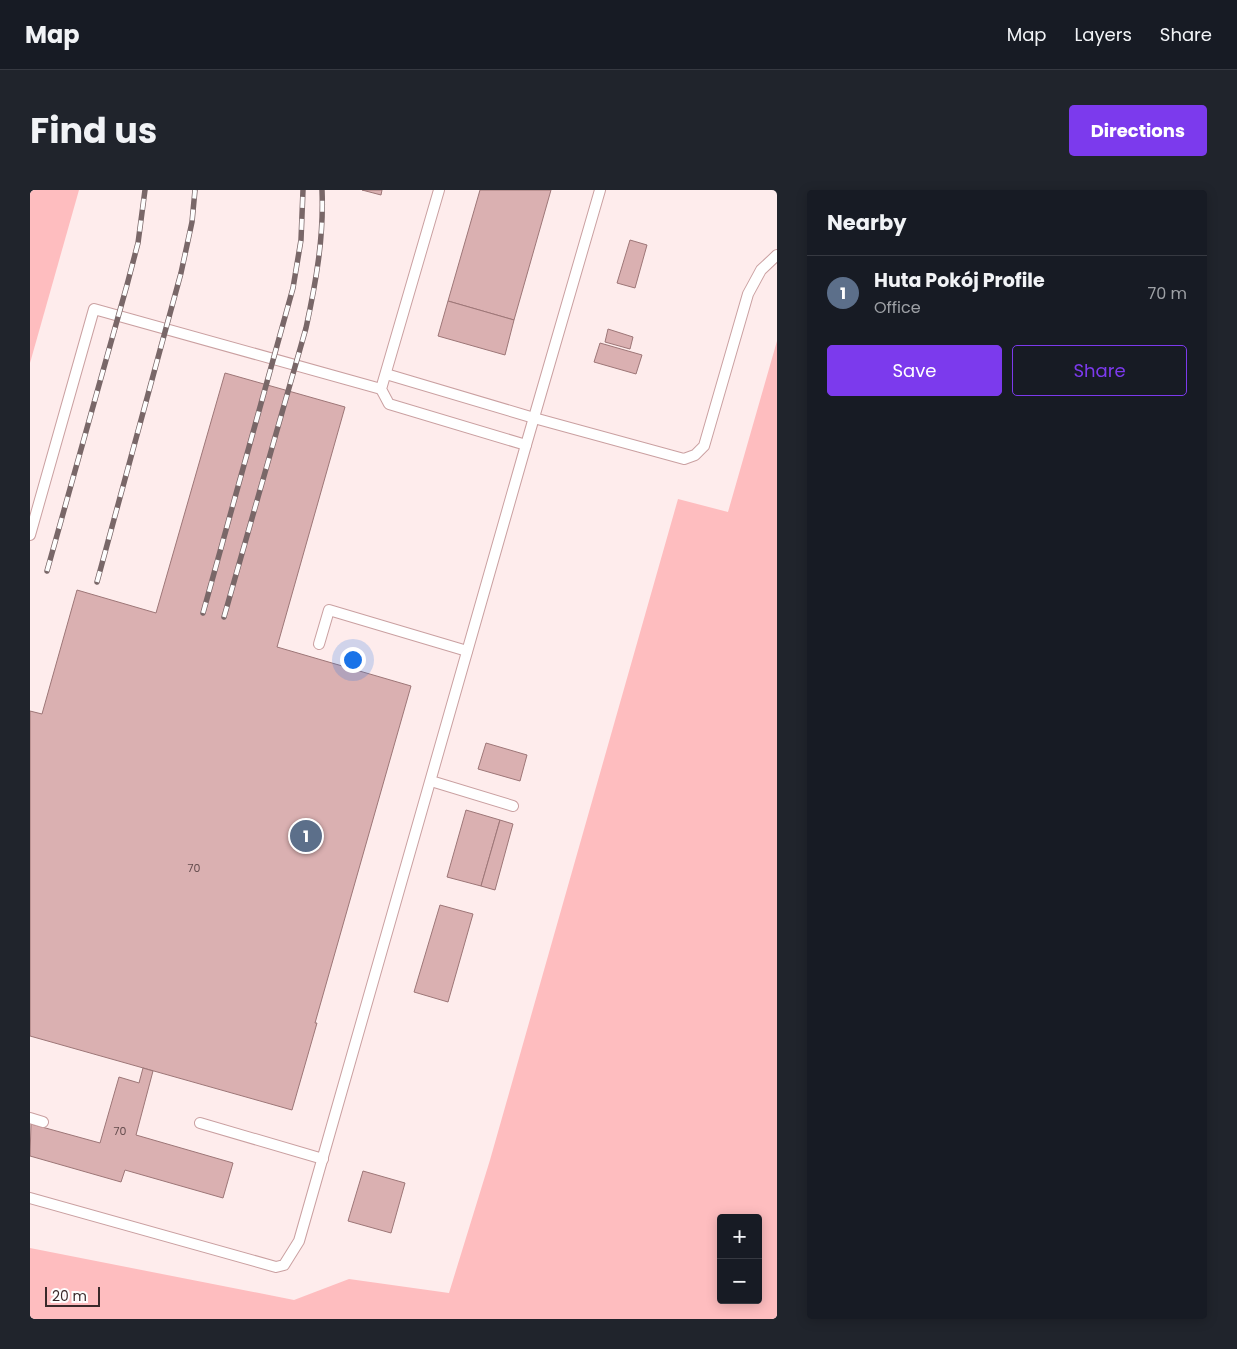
<!DOCTYPE html>
<html lang="en">
<head>
<meta charset="utf-8">
<style>
	:root { --surface:#171b24; --page:#20242c; --text:#f1f3f6; --muted:#9ea1a6; --line:#363941; --accent:#7c3aed }
	body { margin:0; font-family:Poppins,sans-serif; background:var(--page); color:var(--text) }
	.controls { position:absolute; right:15px; bottom:15px; display:grid; overflow:hidden; border-radius:5px; box-shadow:0 2px 12px #0003 }
	.controls button { width:45px; height:45px; display:grid; place-items:center; padding:0; border:0; border-bottom:1px solid var(--line); background:var(--surface); color:var(--text); font:25px sans-serif }
	.scale { position:absolute; left:15px; bottom:12px; width:55px; box-sizing:border-box; padding-left:5px; border:2px solid #3a292a; border-top:0; font-size:14px; line-height:18px; white-space:nowrap; color:#3a292a; -webkit-text-stroke:4px #fefefe; paint-order:stroke }
	.you { position:absolute; left:322px; top:469px; width:18px; height:18px; margin:-12px; border:4px solid #fff; border-radius:50%; background:#1a73e8; box-shadow:0 0 0 8px #1a73e833 }
	.badge { display:grid; place-items:center; width:32px; height:32px; border-radius:50%; background:var(--accent); color:#fff; font-size:16px; font-weight:700 }
	.pin { position:absolute; translate:-50% -50%; border:2px solid #fff; box-shadow:0 1px 5px #0006 }
	.list { margin:0; padding:0; list-style:none }
	h2 { display:flex; justify-content:space-between; align-items:center; height:65px; margin:0; padding:0 20px; font-size:21px }
	h2 small { font-size:16px; font-weight:400; color:var(--muted) }
	.list li { display:grid; grid-template-columns:32px 1fr auto; gap:15px; align-items:center; box-sizing:border-box; height:75px; padding:0 20px; border-top:1px solid var(--line) }
	.list b { display:block; font-size:19px; white-space:nowrap }
	.list p { margin:0; font-size:16px; white-space:nowrap; color:var(--muted) }
	.list em { font-size:16px; font-style:normal; color:var(--muted) }
	.actions { display:flex; gap:10px; padding:15px 20px }
	.actions a { flex:1; padding:11px 0; border:1px solid var(--accent); border-radius:5px; text-align:center; font-size:18px; color:var(--accent) }
	.actions .main { background:var(--accent); color:#fff }
	.map { position:relative; flex:none; width:747px; height:1129px; overflow:hidden; border-radius:5px }
	header { display:flex; align-items:center; gap:30px; box-sizing:border-box; height:70px; padding:0 25px; background:var(--surface); border-bottom:1px solid var(--line) }
	header strong { font-size:24px }
	nav { display:flex; gap:28px; margin-inline-start:auto; font-size:18px }
	.intro { display:flex; align-items:center; justify-content:space-between; box-sizing:border-box; height:120px; padding:0 30px }
	h1 { margin:0; font-size:35px }
	.button { padding:12px 22px; border-radius:5px; background:var(--accent); color:#fff; font-size:18px; font-weight:700 }
	main { display:flex; gap:30px; padding:0 30px }
	aside { flex:1; background:var(--surface); border-radius:5px; box-shadow:0 2px 12px #0003 }
	.map>svg:first-child { display:block }
	.green { fill:#febdbf; fill-rule:evenodd }
	.building { fill:#dab0b1; stroke:#9d7677 }
	.lines { fill:none; stroke-linecap:round; stroke-linejoin:round }
	.service-casing { stroke:#caa0a1; stroke-width:12 }
	.service { stroke:#fff; stroke-width:10 }
	.rail-casing { stroke:#796768; stroke-width:5.5 }
	.rail { stroke:#fefefe; stroke-width:4; stroke-dasharray:11; stroke-linecap:butt }
	.labels { text-anchor:middle; stroke-width:4; stroke-linejoin:round; paint-order:stroke }
	.number-label { font-size:11px; fill:#624b4c }
</style>
</head>
<body>
<header>
<strong>Map</strong>
<nav><a>Map</a><a>Layers</a><a>Share</a></nav>
</header>
<div class="intro"><h1>Find us</h1><a class="button">Directions</a></div>
<main>
<div class="map">
<svg width="747" height="1129" viewBox="0 0 747 1129">
	<rect width="100%" height="100%" fill="#feecec"/>
	<g class="green">
		<polygon points="0,0 49,0 0,173"/>
		<path d="M 747,151 L 747,1129 L 0,1129 L 0,1058 L 264,1110 L 319,1089 L 419,1103 L 460,970 L 648,309 L 698,322 ZM 691,1028 L 728,1028 L 728,1110 L 691,1110 Z"/>
	</g>
	<g class="building">
		<polygon points="332,0 352,0 351,5"/>
		<polygon points="450,0 521,0 484,130 418,111"/>
		<polygon points="600,50 617,55 605,98 587,93"/>
		<polygon points="418,111 484,130 475,165 408,146"/>
		<polygon points="578,139 603,147 600,159 575,152"/>
		<polygon points="570,153 612,165 606,184 564,172"/>
		<polygon points="195,183 315,217 247,457 381,496 285,833 287,833 262,920 0,846 0,521 12,524 47,400 126,423"/>
		<polygon points="456,553 497,565 490,591 448,579"/>
		<polygon points="436,620 470,630 451,696 417,687"/>
		<polygon points="470,630 483,634 465,700 451,696"/>
		<polygon points="410,715 443,724 418,812 384,802"/>
		<polygon points="113,878 123,881 106,945 203,973 193,1008 95,980 91,992 0,966 1,934 70,953 89,887 109,893"/>
		<polygon points="333,981 375,993 361,1043 318,1031"/>
	</g>
	<g class="lines">
		<g class="service-casing">
			<g id="service">
				<polyline points="409,0 351,199 359,214 496,255"/>
				<polyline points="356,184 504,228 654,269 665,265 674,256 718,104 731,80 747,65"/>
				<polyline points="0,345 64,119 351,199"/>
				<polyline points="289,454 299,420 437,461"/>
				<polyline points="401,591 483,616"/>
				<polyline points="0,928 13,932"/>
				<polyline points="170,933 293,969"/>
				<polyline points="0,1008 246,1077 254,1075 269,1051 496,255 570,0"/>
			</g>
		</g>
		<use href="#service" class="service"/>
		<g class="rail-casing">
			<g id="rail">
				<polyline points="17,381 97,95 108,53 115,0"/>
				<polyline points="67,392 151,83 162,32 165,0"/>
				<polyline points="173,423 263,98 271,50 273,0"/>
				<path d="M 194,427 L 276,138 C 286,92 294,47 292,0"/>
			</g>
		</g>
		<use href="#rail" class="rail"/>
	</g>
	<g class="labels">
		<g class="number-label">
			<text x="164" y="682">70</text>
			<text x="90" y="945">70</text>
		</g>
	</g>
</svg>
<div class="controls">
<button>+</button>
<button>−</button>
</div>
<div class="scale">20 m</div>
<div class="you"></div>
<div class="pin badge" style="left:276px;top:646px;background:#5c6f8a">1</div>
</div>
<aside>
<h2>Nearby<small></small></h2>
<ul class="list">
<li><span class="badge" style="background:#5c6f8a">1</span><div><b>Huta Pokój Profile</b><p>Office</p></div><em>70 m</em></li>
</ul>
<div class="actions"><a class="main">Save</a><a>Share</a></div>
</aside>
</main>
</body>
</html>
